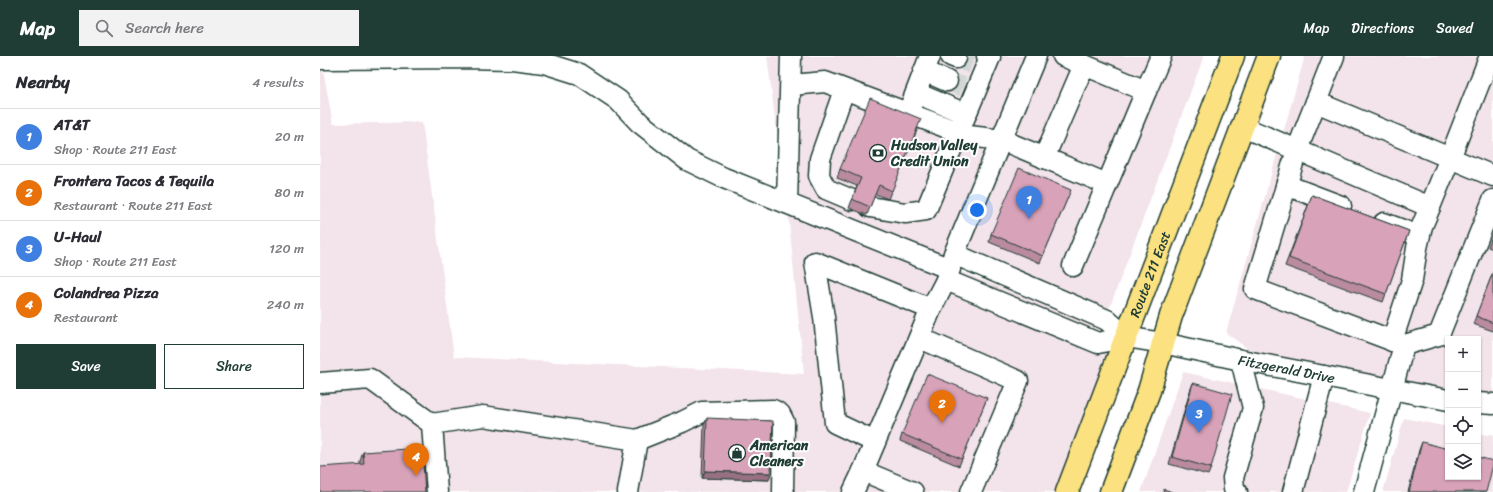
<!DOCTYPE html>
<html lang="en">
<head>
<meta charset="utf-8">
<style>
	:root { --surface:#fff; --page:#f2f2f3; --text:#2b2b33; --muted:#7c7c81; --line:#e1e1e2; --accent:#1f3d34 }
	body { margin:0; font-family:Sriracha,sans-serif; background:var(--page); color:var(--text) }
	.controls { position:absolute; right:12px; bottom:12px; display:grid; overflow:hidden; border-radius:0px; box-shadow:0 1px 3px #0004 }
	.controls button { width:36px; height:36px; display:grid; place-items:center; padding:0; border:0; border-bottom:1px solid var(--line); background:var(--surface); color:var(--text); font:20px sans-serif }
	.you { position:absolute; left:657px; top:154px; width:14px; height:14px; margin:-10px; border:3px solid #fff; border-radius:50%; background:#1a73e8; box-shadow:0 0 0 6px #1a73e833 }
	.badge { display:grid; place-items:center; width:26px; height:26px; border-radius:50%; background:var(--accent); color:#fff; font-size:13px; font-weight:700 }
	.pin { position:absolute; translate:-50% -33px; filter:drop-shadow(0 1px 2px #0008) }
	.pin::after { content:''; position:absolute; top:21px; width:14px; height:12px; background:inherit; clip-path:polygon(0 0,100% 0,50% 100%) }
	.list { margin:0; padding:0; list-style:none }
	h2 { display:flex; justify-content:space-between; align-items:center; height:52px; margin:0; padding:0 16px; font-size:17px }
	h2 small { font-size:13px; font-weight:400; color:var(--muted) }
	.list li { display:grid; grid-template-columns:26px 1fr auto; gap:12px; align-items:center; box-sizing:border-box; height:56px; padding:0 16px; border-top:1px solid var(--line) }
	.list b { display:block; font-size:15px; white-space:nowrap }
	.list p { margin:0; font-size:13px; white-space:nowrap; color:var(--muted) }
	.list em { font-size:13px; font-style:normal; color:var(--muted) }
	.actions { display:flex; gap:8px; padding:12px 16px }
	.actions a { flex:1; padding:9px 0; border:1px solid var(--accent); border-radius:0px; text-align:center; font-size:14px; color:var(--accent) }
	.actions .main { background:var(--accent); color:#fff }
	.icon { flex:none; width:22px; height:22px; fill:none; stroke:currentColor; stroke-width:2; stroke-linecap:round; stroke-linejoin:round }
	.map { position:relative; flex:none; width:1173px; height:436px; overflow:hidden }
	header { display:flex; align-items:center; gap:24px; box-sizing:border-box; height:56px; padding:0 20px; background:var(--accent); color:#fff }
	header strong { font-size:19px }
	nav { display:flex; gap:22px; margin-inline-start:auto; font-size:14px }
	.search { width:280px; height:36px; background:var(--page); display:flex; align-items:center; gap:10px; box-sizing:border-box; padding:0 14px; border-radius:0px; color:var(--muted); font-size:15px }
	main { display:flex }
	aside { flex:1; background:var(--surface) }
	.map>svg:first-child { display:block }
	.built { fill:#f3e3ea }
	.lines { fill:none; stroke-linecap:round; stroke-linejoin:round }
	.minor-tunnel { stroke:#d2d8d6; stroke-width:20; stroke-dasharray:20 10; stroke-linecap:butt }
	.minor-casing { stroke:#1f3d34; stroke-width:23 }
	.major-casing { stroke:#1f3d34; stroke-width:25 }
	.minor { stroke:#fff; stroke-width:20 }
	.major { stroke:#fbe180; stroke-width:22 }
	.wall { fill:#ba8b9e; stroke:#1f3d34 }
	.shaded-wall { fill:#977181; stroke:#1f3d34 }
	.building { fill:#d8a2b8; stroke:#1f3d34 }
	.labels { text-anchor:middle; stroke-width:4; stroke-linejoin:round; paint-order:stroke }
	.poi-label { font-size:14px; font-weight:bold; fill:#1f3d34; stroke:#fff; text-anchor:start }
	.street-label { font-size:14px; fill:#1f3d34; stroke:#fff }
</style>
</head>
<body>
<header>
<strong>Map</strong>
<div class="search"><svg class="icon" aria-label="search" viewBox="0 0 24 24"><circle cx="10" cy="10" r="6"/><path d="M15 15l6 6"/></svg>Search here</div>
<nav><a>Map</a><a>Directions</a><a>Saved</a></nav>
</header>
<main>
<aside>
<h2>Nearby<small>4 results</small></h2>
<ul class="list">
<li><span class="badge" style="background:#3f7fe0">1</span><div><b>AT&amp;T</b><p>Shop · Route 211 East</p></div><em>20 m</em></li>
<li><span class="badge" style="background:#e8710a">2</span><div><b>Frontera Tacos &amp; Tequila</b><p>Restaurant · Route 211 East</p></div><em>80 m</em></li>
<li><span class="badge" style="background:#3f7fe0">3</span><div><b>U-Haul</b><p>Shop · Route 211 East</p></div><em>120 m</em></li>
<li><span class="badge" style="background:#e8710a">4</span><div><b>Colandrea Pizza</b><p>Restaurant</p></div><em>240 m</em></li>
</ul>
<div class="actions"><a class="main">Save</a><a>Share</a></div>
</aside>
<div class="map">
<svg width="1173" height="436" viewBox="0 0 1173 436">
	<rect width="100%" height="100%" fill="#fff"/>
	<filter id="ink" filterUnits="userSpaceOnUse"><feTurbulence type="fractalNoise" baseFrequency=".025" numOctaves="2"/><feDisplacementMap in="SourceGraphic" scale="8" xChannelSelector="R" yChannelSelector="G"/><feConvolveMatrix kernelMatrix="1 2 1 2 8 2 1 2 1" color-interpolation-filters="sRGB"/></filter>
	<g filter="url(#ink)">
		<g class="built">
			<polygon points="447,0 884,0 789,253 566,186 806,281 743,436 0,436 0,4 1,3 13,68 102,66 134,301 484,318 468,156 467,155"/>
			<polygon points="985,0 1173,0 1173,344 1158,342 1158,283 1128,283 1128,339 932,296 906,277"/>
			<polygon points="863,316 1050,357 1026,436 821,436"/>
			<polygon points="1084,362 1128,371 1128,421 1158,421 1158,377 1167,379 1173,378 1173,436 1063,436"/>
		</g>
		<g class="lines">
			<g class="minor-tunnel">
				<polyline points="636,2 652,8"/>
				<polyline points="627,25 643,31"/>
			</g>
			<g class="minor-casing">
				<g id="minor">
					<polyline points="631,0 636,2"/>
					<polyline points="743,0 826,35 841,0"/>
					<polyline points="0,3 145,2 192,3 224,7 259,18 298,44 320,67 367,104 404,122 630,213"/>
					<polyline points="604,15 627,25"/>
					<polyline points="471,29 505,26 649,80 682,84 787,128"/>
					<polyline points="524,34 500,103 499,120 506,133 532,144"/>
					<polyline points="596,37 646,58"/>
					<polyline points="996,46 1014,0"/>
					<polyline points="588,57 610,0"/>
					<polyline points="923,71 977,94 996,46 1130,102 1170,0"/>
					<polyline points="724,102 764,9"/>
					<polyline points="966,129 1021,150"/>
					<polyline points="467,147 471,0"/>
					<polyline points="550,151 585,157 606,154 665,13 670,1 667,0"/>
					<polyline points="1064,167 1099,180"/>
					<polyline points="634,198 787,264 806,281"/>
					<polyline points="753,210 826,35"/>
					<path id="s1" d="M 626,224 L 778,287 L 806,281 L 843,287 L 921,304 L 1128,344"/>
					<polyline points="600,282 698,325 651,436"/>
					<polyline points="1072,285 1092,224 1097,192 1102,170 1110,151"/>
					<polyline points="1084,289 1119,279 1173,144"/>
					<polyline points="0,327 50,323 112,368 117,436"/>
					<polyline points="1158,347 1173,348"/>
					<polyline points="112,368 163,360 317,384 362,366 382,356 453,354 460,358 464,366 463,436"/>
					<polyline points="555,386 515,367 504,261 495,206 611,253"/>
					<polyline points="543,415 593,436"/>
					<polyline points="308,436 317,384"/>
					<polyline points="533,436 543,415 611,253 626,224 634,198 716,0"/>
					<polyline points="917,436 914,433 913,422 933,352 921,304"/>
					<polyline points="973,436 1004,320"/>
					<polyline points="1044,436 1084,289 935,233 977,94 1110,151 1130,102 1173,120"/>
				</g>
			</g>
			<g class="major-casing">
				<g id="major">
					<path id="s2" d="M 747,436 L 913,0"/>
					<polyline points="791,436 829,335 851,260 949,0"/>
				</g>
			</g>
			<use href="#minor" class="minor"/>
			<use href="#major" class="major"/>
		</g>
		<g class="wall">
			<polygon points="598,72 568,143 555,138 547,159 529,152 537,130 517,122 520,113"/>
			<polygon points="992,139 1089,175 1063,246 965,210"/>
			<polygon points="748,141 720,207 669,186 671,178"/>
			<polygon points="1173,178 1173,193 1168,191"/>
			<polygon points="1173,216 1173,275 1153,268"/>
			<polygon points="873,327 891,412 888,419 849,408 870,335"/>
			<polygon points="667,342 639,410 580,385 582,378"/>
			<polygon points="387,362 449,424 382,422 384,369"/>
			<polygon points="1102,386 1166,436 1088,436 1099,394"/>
			<polygon points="43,396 105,436 40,408 40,405"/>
		</g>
		<polygon class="shaded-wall" points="385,415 451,417 449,424 382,422"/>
		<g class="building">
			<polygon points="550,42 601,63 572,135 559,129 550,151 532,143 541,122 520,113"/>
			<polygon points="699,112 751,134 723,200 671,178"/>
			<polygon points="992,139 1089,175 1066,238 969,202"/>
			<polygon points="1173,178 1173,185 1171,184"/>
			<polygon points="1173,216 1173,267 1156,260"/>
			<polygon points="607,318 667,342 642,403 582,378"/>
			<polygon points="873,327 912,338 891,412 852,401"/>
			<polygon points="387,362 453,365 451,417 385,415"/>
			<polygon points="1102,386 1128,393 1128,421 1158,421 1158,401 1173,405 1173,409 1166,436 1089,436"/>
			<polygon points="102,392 105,436 0,436 0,411 44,408 43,396"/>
			<polygon points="844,433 852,436 843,436"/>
		</g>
	</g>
	<defs>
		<g id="bank-ring" transform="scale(0.9)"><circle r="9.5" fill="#fff" stroke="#1f3d34" stroke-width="1.5"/><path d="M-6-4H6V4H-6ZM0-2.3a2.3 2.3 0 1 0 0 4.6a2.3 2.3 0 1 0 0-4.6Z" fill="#1f3d34"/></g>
		<g id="shop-ring" transform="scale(0.9)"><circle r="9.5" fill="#fff" stroke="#1f3d34" stroke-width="1.5"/><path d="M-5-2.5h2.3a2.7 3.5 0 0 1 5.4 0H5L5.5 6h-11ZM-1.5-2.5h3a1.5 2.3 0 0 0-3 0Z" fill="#1f3d34"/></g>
	</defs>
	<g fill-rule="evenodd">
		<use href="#bank-ring" x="558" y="97"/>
		<use href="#shop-ring" x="417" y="397"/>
	</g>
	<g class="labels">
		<g class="poi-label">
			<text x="571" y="94">Hudson Valley<tspan x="571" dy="16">Credit Union</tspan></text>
			<text x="430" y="394">American<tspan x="430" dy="16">Cleaners</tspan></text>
		</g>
		<g class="street-label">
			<text dy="5" stroke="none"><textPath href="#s2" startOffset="233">Route 211 East</textPath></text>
			<text dy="5" stroke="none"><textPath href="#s1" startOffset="357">Fitzgerald Drive</textPath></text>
		</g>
	</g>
</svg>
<div class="controls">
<button>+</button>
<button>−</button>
<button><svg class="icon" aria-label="locate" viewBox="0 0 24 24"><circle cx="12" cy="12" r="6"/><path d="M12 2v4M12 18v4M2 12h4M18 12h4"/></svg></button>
<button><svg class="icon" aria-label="layers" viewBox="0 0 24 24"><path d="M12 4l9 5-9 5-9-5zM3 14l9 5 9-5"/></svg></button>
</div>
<div class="you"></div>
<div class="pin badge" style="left:709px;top:163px;background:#3f7fe0">1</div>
<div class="pin badge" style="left:622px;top:367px;background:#e8710a">2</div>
<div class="pin badge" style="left:879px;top:377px;background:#3f7fe0">3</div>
<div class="pin badge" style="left:96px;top:420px;background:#e8710a">4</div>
</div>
</main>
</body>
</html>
